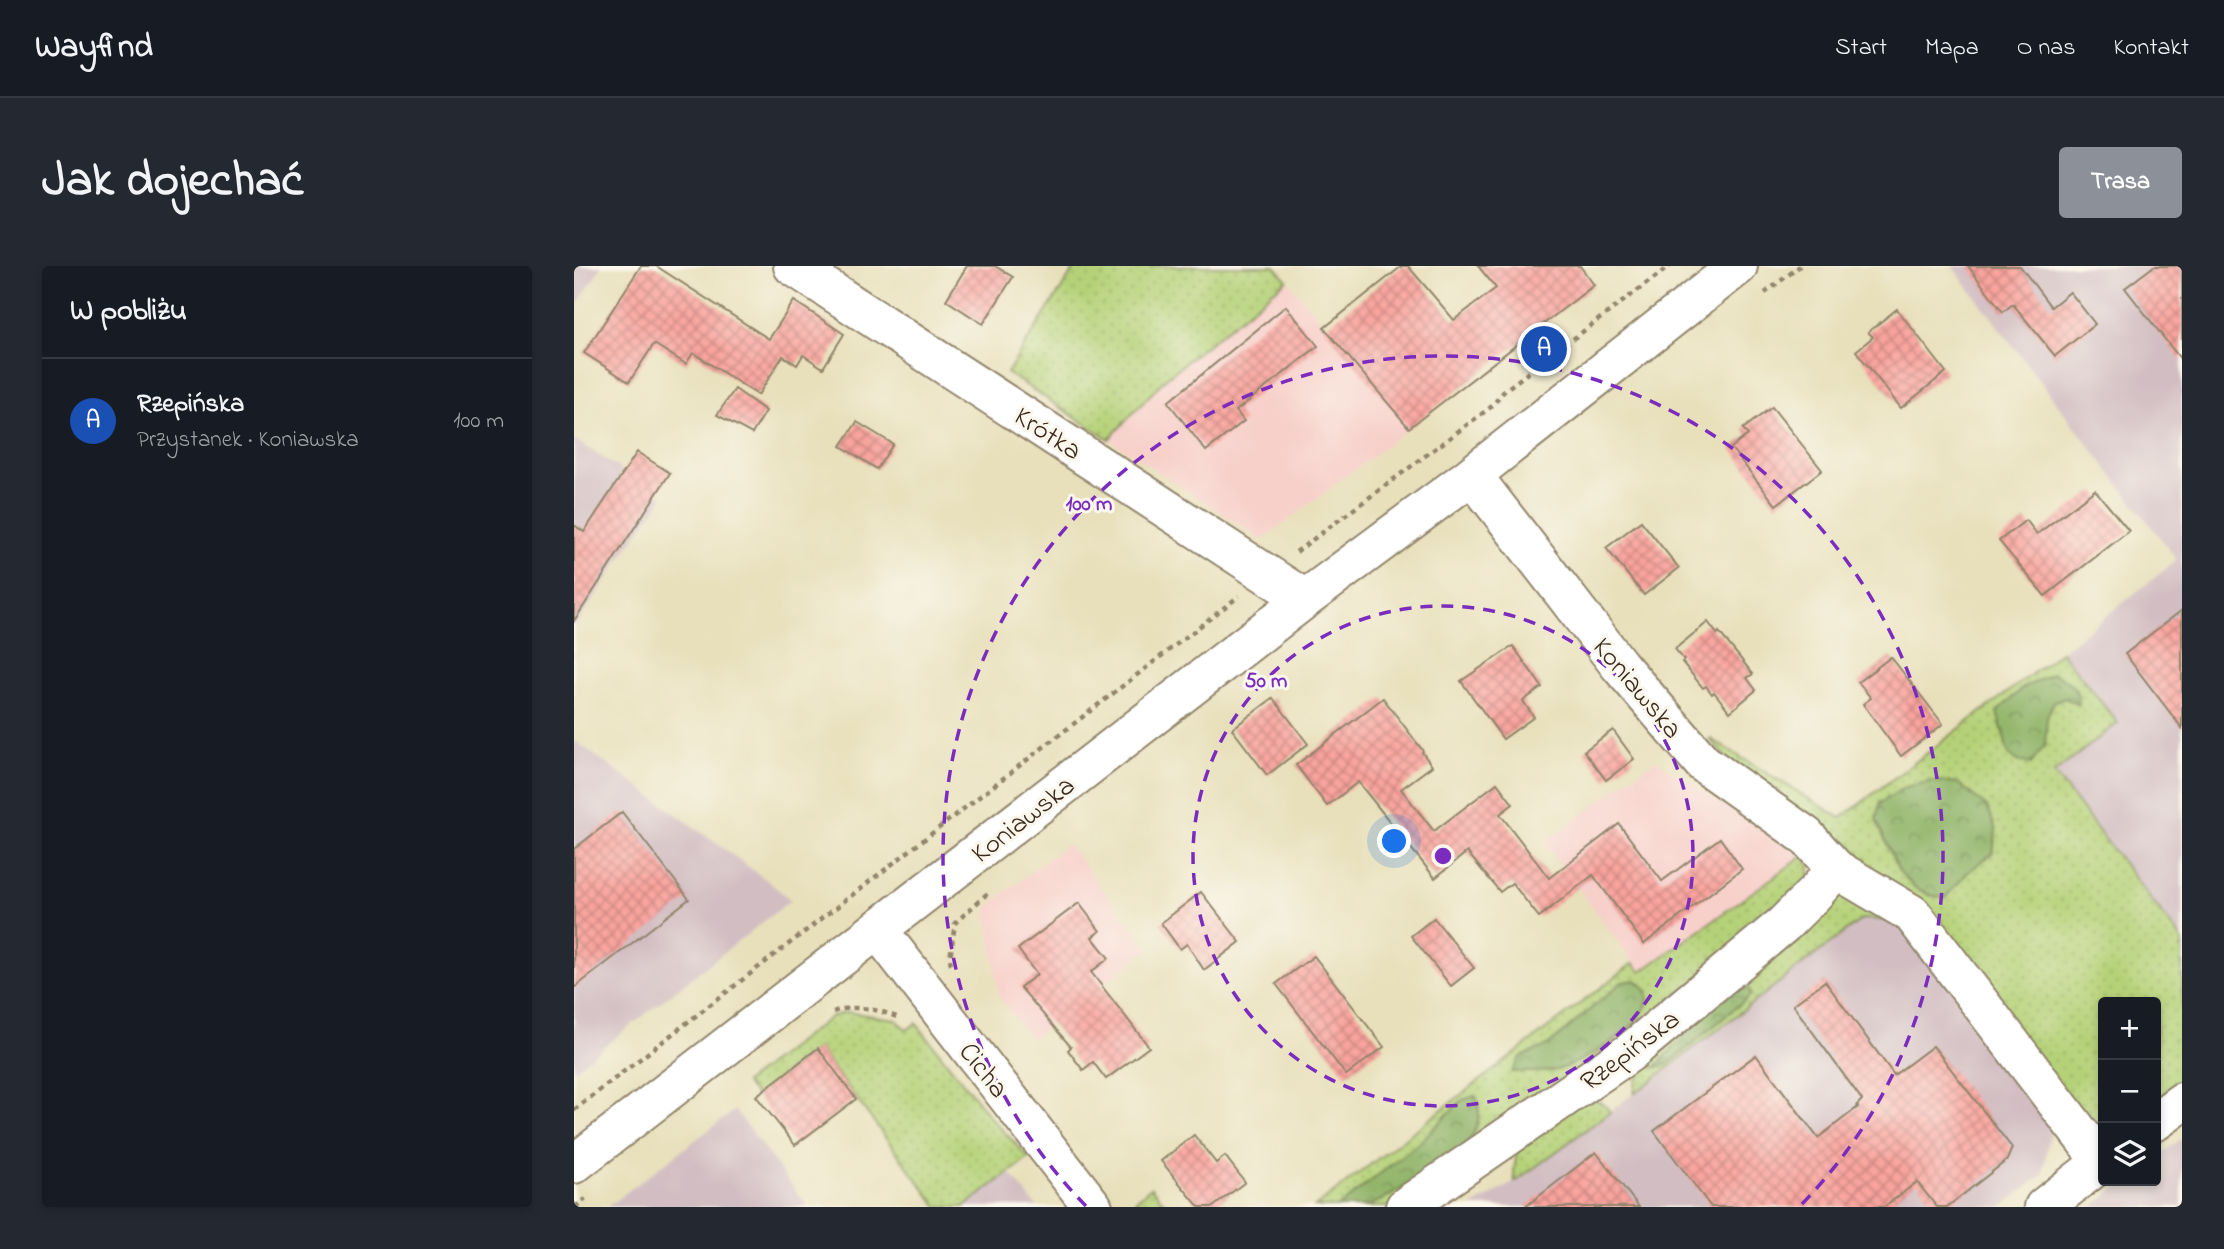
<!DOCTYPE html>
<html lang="pl">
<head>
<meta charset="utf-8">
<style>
	:root { --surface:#171b24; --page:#242831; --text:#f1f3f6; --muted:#9ea1a6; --line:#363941; --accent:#8c9099 }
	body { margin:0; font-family:"Indie Flower",sans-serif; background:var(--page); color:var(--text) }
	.controls { position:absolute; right:21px; bottom:21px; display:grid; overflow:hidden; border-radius:7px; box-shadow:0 4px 10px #0003 }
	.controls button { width:63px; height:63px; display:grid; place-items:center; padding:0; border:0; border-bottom:2px solid var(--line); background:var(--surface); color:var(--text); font:35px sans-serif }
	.you { position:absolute; left:821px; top:576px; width:24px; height:24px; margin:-18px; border:5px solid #fff; border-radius:50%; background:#1a73e8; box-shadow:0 0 0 10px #1a73e833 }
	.badge { display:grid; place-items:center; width:46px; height:46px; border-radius:50%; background:var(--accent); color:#fff; font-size:23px; font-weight:700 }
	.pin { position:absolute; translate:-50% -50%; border:4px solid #fff; box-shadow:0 2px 7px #0006 }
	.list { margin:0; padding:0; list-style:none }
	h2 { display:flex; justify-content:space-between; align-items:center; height:91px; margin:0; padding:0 28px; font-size:30px }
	h2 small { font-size:23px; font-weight:400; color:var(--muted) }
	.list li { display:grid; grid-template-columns:46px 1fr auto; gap:21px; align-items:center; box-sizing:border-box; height:126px; padding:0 28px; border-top:2px solid var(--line) }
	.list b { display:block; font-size:26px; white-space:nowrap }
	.list p { margin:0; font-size:23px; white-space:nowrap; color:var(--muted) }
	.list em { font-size:23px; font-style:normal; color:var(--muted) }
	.icon { flex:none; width:38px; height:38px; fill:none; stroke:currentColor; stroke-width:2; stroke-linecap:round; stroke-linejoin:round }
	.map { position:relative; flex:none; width:1608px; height:941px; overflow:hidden; border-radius:7px }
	header { display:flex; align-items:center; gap:42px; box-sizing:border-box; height:98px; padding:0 35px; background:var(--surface); border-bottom:2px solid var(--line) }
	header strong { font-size:33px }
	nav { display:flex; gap:38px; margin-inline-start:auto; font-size:24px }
	.intro { display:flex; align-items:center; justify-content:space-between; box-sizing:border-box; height:168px; padding:0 42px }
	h1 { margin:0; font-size:49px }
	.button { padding:18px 32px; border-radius:7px; background:var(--accent); color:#fff; font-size:24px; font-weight:700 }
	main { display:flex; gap:42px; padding:0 42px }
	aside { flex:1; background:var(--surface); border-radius:7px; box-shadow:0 4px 10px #0003 }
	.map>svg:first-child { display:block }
	.built { fill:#f7d0ca }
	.industrial { fill:#d2bec2 }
	.green { fill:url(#green-dots); stroke:#787e4b; stroke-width:2 }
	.forest { fill:url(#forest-crowns); stroke:#666f43; stroke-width:2 }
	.building { fill:url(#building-cross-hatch) }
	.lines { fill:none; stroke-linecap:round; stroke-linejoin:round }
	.minor-casing { stroke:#92856c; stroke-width:42 }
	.major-casing { stroke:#92856c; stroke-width:42 }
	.path { stroke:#92856c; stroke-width:4.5; stroke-dasharray:5 5; stroke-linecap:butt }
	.minor { stroke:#fff; stroke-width:38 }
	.major { stroke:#fff; stroke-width:38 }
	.ring { fill:none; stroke:#7b2cbf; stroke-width:3.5; stroke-dasharray:12 9 }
	.labels { text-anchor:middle; stroke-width:6; stroke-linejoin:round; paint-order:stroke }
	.street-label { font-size:28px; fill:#3b2a1e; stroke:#fbf7ec }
	.centre { fill:#7b2cbf; stroke:#fbf7ec; stroke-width:3.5 }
	.ring-label { font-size:21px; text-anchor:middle; font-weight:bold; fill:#7b2cbf; stroke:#fbf7ec; stroke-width:6; stroke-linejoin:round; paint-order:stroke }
</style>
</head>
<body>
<header>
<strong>Wayfind</strong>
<nav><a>Start</a><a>Mapa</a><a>O nas</a><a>Kontakt</a></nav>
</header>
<div class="intro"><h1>Jak dojechać</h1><a class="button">Trasa</a></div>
<main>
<aside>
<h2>W pobliżu<small></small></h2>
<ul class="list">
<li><span class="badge" style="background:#1a4fb4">A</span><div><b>Rzepińska</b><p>Przystanek · Koniawska</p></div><em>100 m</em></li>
</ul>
</aside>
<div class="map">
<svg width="1608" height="941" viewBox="0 0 1608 941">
	<defs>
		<pattern id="green-dots" width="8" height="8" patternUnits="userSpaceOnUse" patternTransform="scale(1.75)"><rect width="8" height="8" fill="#b5d278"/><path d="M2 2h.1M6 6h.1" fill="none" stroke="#9db467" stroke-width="1.8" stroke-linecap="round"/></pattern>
		<pattern id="forest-crowns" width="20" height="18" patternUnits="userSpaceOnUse" patternTransform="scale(1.75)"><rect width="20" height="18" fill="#90b468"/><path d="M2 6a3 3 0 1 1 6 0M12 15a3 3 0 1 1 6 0" fill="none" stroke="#779355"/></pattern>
		<pattern id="building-cross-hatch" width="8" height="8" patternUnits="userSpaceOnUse" patternTransform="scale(1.75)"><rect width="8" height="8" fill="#f9a49e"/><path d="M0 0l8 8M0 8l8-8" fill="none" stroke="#cb8680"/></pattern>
	</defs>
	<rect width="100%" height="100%" fill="#fbf7ec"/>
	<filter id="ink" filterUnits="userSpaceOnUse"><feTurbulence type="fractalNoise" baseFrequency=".0143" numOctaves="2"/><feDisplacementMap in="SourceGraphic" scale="14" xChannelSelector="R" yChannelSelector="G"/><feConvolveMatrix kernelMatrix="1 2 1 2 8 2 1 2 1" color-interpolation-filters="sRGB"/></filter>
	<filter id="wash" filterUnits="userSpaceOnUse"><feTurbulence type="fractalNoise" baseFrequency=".00686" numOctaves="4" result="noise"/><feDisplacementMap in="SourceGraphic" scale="28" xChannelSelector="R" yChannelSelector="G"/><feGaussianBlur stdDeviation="1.57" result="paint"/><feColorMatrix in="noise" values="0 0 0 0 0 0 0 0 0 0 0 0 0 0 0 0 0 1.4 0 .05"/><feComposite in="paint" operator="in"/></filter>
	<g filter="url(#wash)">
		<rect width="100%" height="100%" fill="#e8e0bb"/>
		<g class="built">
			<polygon points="713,14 835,162 688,274 535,173 591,113"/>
			<polygon points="1081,494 1229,590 1067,706 970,577"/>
			<polygon points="494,578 574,683 457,773 425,731 413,641"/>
		</g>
		<g class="industrial">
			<polygon points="0,0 28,0 0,43"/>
			<polygon points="1378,0 1608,0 1608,674 1479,507 1544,457 1487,386 1603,294"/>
			<polygon points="0,173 89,231 0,361"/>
			<polygon points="0,474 190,612 217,634 0,804"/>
			<polygon points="1288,653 1329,655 1478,856 1469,908 1427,941 897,941 953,909"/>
			<polygon points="161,844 234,941 33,941"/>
			<polygon points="1608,872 1608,941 1518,941 1552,915 1582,915 1582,892"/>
			<polygon points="435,906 463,941 390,941"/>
		</g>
		<g class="green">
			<polygon points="502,0 701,0 713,14 591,113 535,173 433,107"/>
			<polygon points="1487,386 1544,457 1480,507 1608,674 1608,814 1582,834 1582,736 1529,736 1529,861 1518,855 1308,618 1154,494 1135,472 1267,552"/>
			<polygon points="1229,590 1236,599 1234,616 1196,659 820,941 741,941 1059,697 1067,706"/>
			<polygon points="1268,630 1283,630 1329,655 1288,653 1060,828 1062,815 1077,793 1250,640"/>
			<polygon points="273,746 321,753 333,764 342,757 416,851 455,892 390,941 364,941 244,782 182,830 171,817 258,750"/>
			<polygon points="1021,834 1030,838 1036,846 941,916 940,905 943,884 998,839"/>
			<polygon points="577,921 594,941 566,941 561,935"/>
		</g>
		<g class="forest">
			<path d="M 1479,407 C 1494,414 1505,422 1505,439 L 1491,432 L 1480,435 L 1473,451 L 1471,479 L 1457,498 L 1444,495 L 1435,489 L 1423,446 L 1449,422 Z"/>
			<polygon points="1359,515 1384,517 1414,542 1422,564 1419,587 1393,607 1371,632 1355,629 1340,621 1325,605 1302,554 1306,537 1331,521"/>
			<path d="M 1062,714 C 1067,719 1074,723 1074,731 C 1074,759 1007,798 982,804 C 968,807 953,806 938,806 L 947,791 L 975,779 L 1048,716 Z"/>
			<path d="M 1166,723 L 1175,723 L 1177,729 L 1094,798 L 1080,802 C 1107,774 1132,742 1166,723 Z"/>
			<path d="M 902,830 C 907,844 905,859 897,872 C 887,888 810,936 791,941 C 783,941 772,941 764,941 L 846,876 L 888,834 Z"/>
		</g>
		<g id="blocks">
			<g class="building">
				<polygon points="67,0 82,0 195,73 220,35 270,68 249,102 229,89 223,99 209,90 184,129 119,87 112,98 80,78 55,116 10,87"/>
				<polygon points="393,0 421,0 439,11 409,58 372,34"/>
				<polygon points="828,0 834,0 880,54 922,22 904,0 1006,0 1020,19 835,162 750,62"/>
				<polygon points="1394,0 1446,0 1477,41 1496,26 1521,58 1481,90 1439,38 1429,46"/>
				<polygon points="1580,0 1608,0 1608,95 1551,22"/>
				<polygon points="712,40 744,80 662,145 670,155 632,185 594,136"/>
				<polygon points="1323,43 1372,106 1327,142 1282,85 1299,71 1294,66"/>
				<polygon points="161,123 192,145 178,168 143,149"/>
				<polygon points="1198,141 1248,204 1202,239 1157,182 1174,169 1169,163"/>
				<polygon points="283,156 319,178 303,203 267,180"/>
				<polygon points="63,186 96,207 0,355 0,259 10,266"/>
				<polygon points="1521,224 1555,265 1471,330 1425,275 1452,254 1463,268"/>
				<polygon points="1067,255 1105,302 1070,329 1032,282"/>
				<polygon points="1608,344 1608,462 1551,388"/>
				<polygon points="1134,356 1143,368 1145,366 1179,408 1173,412 1182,424 1156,446 1140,426 1138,428 1132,420 1129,422 1108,396 1110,394 1101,383"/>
				<polygon points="939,380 968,421 949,435 960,451 929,473 887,415"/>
				<polygon points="1317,391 1369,458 1327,490 1289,438 1297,432 1284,416"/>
				<polygon points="699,432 734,478 693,509 658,463"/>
				<polygon points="809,432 849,485 848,486 858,500 827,523 860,565 923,517 939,538 926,548 975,612 1045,558 1088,615 1146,572 1168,603 1070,678 1019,609 965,651 938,617 926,626 893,586 861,612 784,516 753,540 722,499"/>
				<polygon points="1039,464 1060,493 1032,514 1010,485"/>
				<polygon points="48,546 115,633 0,722 0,583"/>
				<polygon points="627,626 666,676 630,704 613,678 606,683 587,657"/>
				<polygon points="505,637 526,665 518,671 535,692 517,706 575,781 532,813 519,796 509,804 494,784 497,781 446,721 463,709 444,683"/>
				<polygon points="860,652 900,702 877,720 837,670"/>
				<polygon points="740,690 810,781 772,809 702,718"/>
				<polygon points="1251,715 1320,809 1359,780 1438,882 1433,894 1373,941 1363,941 1343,916 1310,941 1137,941 1080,865 1182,789 1244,872 1284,841 1283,839 1288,834 1219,739"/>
				<polygon points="244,782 282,833 221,879 182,830"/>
				<polygon points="620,869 642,897 651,890 671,916 639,941 625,941 587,895"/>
				<polygon points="1022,886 1065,941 951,941"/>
			</g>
		</g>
	</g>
	<g filter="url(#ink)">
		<use href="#blocks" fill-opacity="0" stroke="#92856c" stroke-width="2"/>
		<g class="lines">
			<g class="minor-casing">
				<g id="minor">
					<polyline points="219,0 731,333"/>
					<polyline points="898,209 1046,400 1129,497 1232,570 1262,603 1338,648 1528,896"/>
					<polyline points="304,664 519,941"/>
					<polyline points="1582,855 1608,836"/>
					<polyline points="831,941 1055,787 1210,658 1240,628 1262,603"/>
					<polyline points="1470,941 1529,895"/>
				</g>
			</g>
			<g class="major-casing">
				<polyline id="major" points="0,898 731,333 898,209 1164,0"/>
			</g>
			<g class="path">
				<polyline points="1191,27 1226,0"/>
				<polyline points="722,286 917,141 931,124 1096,0"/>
				<polyline points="377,698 376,693 381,657 416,625"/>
				<path d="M 259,746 C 280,738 304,743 325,752"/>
				<polyline points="0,844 665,330"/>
				<polyline points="1,941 12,933"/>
			</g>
			<use href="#minor" class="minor"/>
			<use href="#major" class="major"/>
		</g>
	</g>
	<g class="ring">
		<circle cx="869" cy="590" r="250"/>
		<path d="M512 940A500 500 0 1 1 1226 940"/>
	</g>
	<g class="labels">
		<g class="street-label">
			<text transform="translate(475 166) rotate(33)" y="10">Krótka</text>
			<text transform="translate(1065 421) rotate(50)" y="10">Koniawska</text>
			<text transform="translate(448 552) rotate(-38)" y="10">Koniawska</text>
			<text transform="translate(1055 783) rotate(-37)" y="10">Rzepińska</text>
			<text transform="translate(411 803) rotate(52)" y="10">Cicha</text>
		</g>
	</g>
	<circle cx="869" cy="590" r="10" class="centre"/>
	<g class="ring-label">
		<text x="515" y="244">100 m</text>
		<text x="692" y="421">50 m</text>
	</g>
</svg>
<div class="controls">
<button>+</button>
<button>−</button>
<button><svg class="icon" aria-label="layers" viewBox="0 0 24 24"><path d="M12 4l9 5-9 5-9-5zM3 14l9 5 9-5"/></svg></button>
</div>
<div class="you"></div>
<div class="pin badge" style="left:970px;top:83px;background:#1a4fb4">A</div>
</div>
</main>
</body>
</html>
